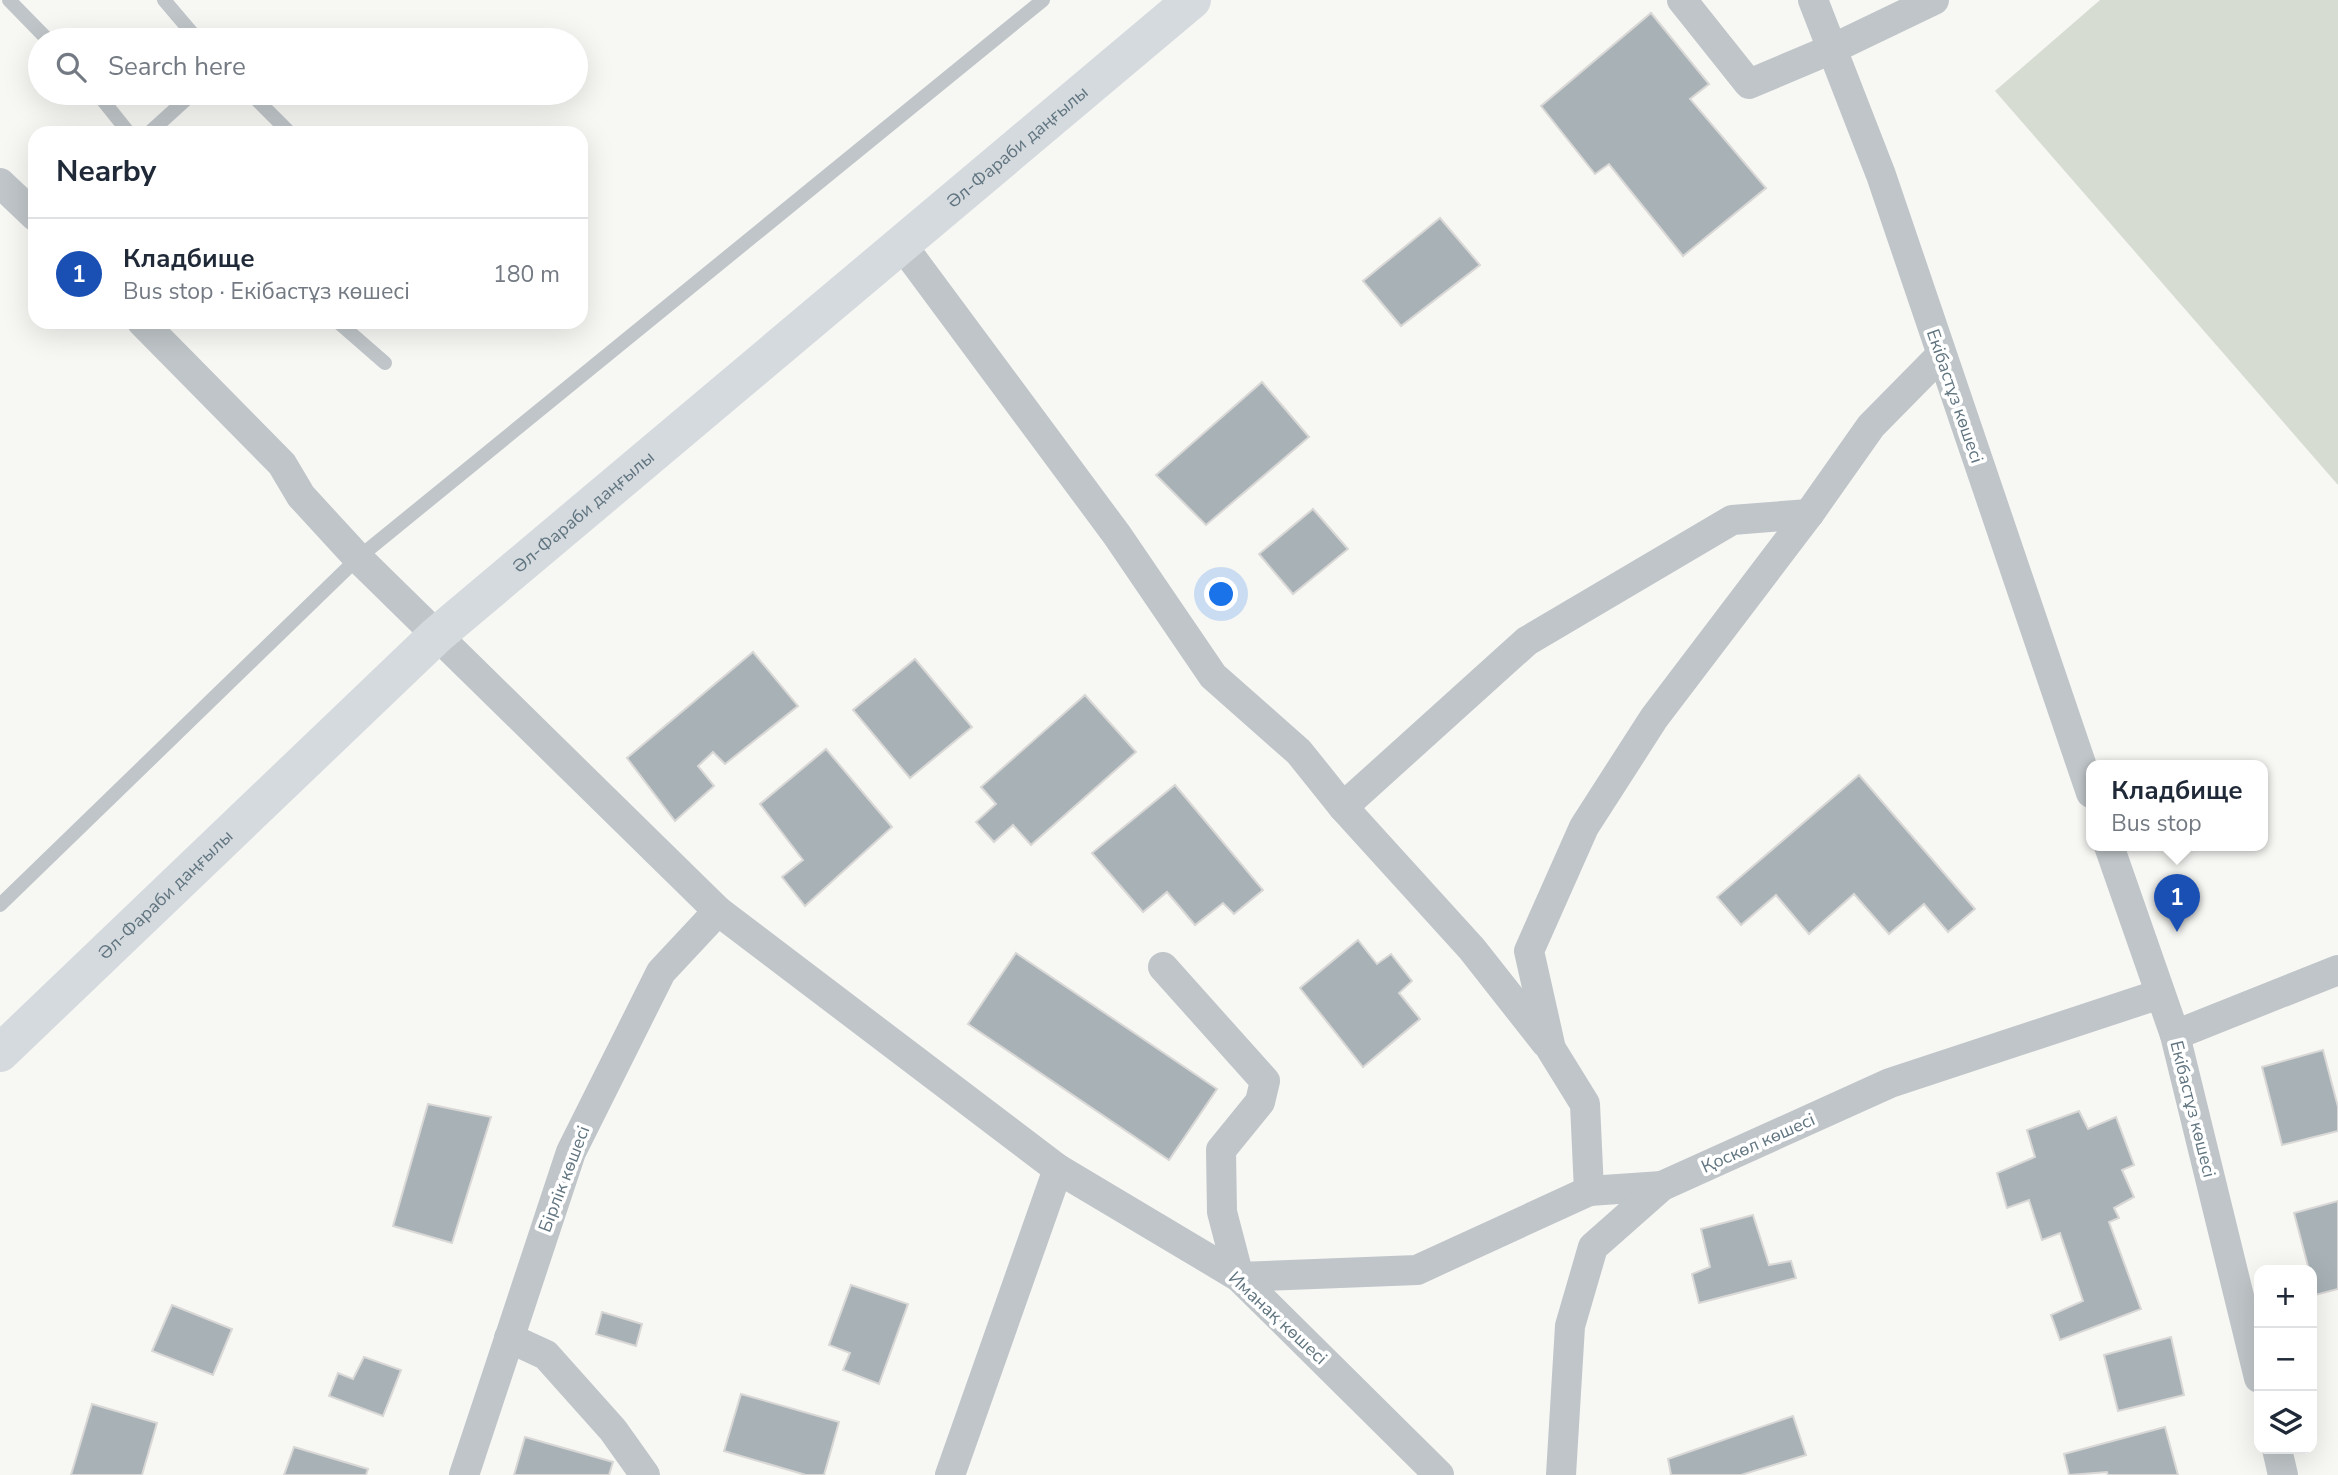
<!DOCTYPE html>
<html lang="en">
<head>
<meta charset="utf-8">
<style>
	:root { --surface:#fff; --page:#f6f6f7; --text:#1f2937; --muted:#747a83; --line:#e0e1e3; --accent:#e94022 }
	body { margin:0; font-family:"Nunito Sans",sans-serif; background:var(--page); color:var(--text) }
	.controls { position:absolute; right:21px; bottom:21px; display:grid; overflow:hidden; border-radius:14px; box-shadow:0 7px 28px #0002 }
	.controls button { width:63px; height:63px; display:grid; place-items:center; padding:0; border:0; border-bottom:2px solid var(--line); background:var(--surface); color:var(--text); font:35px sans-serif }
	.you { position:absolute; left:1222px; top:595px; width:24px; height:24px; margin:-18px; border:5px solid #fff; border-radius:50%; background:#1a73e8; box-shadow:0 0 0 10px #1a73e833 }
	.badge { display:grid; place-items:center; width:46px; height:46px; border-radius:50%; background:var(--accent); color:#fff; font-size:23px; font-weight:700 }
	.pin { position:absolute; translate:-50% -58px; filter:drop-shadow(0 2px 4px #0008) }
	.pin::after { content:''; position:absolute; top:37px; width:24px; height:21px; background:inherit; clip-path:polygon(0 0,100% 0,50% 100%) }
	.popup { position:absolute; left:2086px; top:760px; width:182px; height:91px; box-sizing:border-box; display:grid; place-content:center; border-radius:14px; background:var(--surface); filter:drop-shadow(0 2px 5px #0005); font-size:23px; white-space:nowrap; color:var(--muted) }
	.popup b { font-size:26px; color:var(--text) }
	.popup::after { content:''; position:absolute; left:50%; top:100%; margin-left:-14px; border:14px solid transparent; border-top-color:var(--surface) }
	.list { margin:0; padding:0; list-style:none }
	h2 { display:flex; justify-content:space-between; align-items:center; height:91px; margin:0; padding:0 28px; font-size:30px }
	h2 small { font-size:23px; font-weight:400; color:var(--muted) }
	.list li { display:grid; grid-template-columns:46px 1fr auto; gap:21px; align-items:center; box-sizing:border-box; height:112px; padding:0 28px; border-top:2px solid var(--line) }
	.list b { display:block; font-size:26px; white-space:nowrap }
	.list p { margin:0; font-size:23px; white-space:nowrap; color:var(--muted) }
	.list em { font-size:23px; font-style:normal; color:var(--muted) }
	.icon { flex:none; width:38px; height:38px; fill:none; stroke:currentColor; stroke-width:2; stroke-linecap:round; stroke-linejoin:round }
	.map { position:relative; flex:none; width:2338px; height:1475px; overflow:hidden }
	.search { position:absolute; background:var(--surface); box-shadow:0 7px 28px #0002; left:28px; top:28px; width:560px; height:77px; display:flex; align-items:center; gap:18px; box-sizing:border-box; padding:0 24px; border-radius:38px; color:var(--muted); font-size:26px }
	.panel { position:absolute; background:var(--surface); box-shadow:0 7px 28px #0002; left:28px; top:126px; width:560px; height:203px; border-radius:21px }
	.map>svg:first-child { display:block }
	.green { fill:#d7dcd3 }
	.building { fill:#a7b1b6; stroke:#d9d8d6; stroke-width:2 }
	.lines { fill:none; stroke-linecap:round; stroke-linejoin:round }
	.lane { stroke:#bfc5c8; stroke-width:14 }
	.street { stroke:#bfc5c8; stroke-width:30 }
	.secondary { stroke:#d5dade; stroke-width:38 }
	.labels { text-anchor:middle; stroke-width:7; stroke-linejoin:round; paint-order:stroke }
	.street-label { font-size:18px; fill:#617580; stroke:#fff }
</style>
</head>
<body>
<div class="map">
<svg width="2338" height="1475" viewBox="0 0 2338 1475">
	<rect width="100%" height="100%" fill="#f7f7f4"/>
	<polygon class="green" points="2100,0 2338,0 2338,485 1995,91"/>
	<g class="building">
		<polygon points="1651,13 1709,84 1690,99 1766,188 1683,256 1609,164 1595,174 1541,106"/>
		<polygon points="1440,218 1480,265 1401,326 1363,281"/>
		<polygon points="1262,382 1309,437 1206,525 1156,475"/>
		<polygon points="1313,509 1348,549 1293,594 1259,554"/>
		<polygon points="753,652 798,706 725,764 713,752 698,766 714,786 675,821 627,758"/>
		<polygon points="915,659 972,727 910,778 853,710"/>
		<polygon points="1085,695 1136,752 1031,845 1013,825 994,842 976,822 996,804 981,787"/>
		<polygon points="826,749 892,827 805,906 782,877 803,860 760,804"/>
		<polygon points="1859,775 1975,909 1948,932 1924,904 1889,934 1854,894 1809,934 1776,895 1741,925 1717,897"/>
		<polygon points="1175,785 1263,890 1234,914 1223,903 1195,925 1167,892 1143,912 1092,853"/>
		<polygon points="1358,940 1377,964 1391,954 1412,981 1399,993 1420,1019 1363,1067 1300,988"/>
		<polygon points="1016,953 1217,1089 1169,1160 968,1024"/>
		<polygon points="2323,1050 2338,1107 2338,1131 2282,1145 2262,1067"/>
		<polygon points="428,1104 491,1117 452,1243 393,1226"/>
		<polygon points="2079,1111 2088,1129 2116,1117 2134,1165 2122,1170 2134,1197 2114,1208 2119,1218 2109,1222 2141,1309 2060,1340 2051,1315 2083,1301 2060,1233 2042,1240 2029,1200 2007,1208 1997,1173 2035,1157 2027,1130"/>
		<polygon points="2338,1201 2338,1289 2315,1295 2312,1270 2309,1270 2294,1213"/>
		<polygon points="1753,1215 1769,1265 1791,1261 1796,1278 1699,1303 1692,1274 1710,1267 1701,1229"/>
		<polygon points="851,1285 908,1304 879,1384 843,1370 850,1353 829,1345"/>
		<polygon points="172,1305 232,1329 213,1375 152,1351"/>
		<polygon points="602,1312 642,1324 636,1346 596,1334"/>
		<polygon points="2171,1337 2184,1395 2118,1411 2104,1355"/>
		<polygon points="364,1357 401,1370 383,1416 329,1396 338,1373 353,1379"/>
		<polygon points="741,1394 839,1422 824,1475 806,1475 724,1451"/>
		<polygon points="92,1404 157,1423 142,1475 71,1475"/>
		<polygon points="1793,1416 1806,1455 1741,1475 1671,1475 1668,1459"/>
		<polygon points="2165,1427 2178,1475 2108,1475 2107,1472 2069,1475 2064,1454"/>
		<polygon points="525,1437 613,1462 609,1475 514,1475"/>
		<polygon points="294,1447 368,1469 366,1475 284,1475"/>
	</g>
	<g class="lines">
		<g class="lane">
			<polyline points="9,0 48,40"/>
			<polyline points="164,0 198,40"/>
			<polyline points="97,93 129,133"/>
			<polyline points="250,93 290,133"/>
			<polyline points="149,133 193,93"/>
			<polyline points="338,322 385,363"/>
			<polyline points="0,905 358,558 1043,0"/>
		</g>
		<g class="street">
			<polyline points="1682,0 1749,84 1832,49 1934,0"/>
			<polyline points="1813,0 1881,175 2091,793"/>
			<polyline points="0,183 35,216"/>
			<polyline points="902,245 1117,535 1213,676 1299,752 1343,807 1472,949 1546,1043"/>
			<polyline points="142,322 282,464 301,496 358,558 718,911 1058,1169 950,1475"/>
			<polyline points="1343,807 1527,641 1732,520 1809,514"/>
			<polyline points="2109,846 2175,1035 2259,1378"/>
			<polyline points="1163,967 1265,1081 1260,1102 1221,1150 1222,1212 1239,1277 1417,1270 1589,1191"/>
			<polyline points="2175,1035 2338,970"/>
			<polyline points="1058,1169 1239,1277 1439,1475"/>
			<polyline points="1662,1186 1589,1191 1585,1104 1551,1049 1529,951 1584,827 1654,718 1809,514 1871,426 1941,355"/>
			<polyline points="509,1338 546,1355 613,1430 645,1475"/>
			<polyline points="2277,1449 2283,1475"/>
			<polyline points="464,1475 571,1152 661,972 718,911"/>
			<polyline points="1561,1475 1570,1326 1593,1247 1662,1186 1890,1083 2160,994"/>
		</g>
		<path class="secondary" id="s1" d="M 0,1053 L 437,635 L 1192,0"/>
	</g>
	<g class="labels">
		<g class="street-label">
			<text dy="6" stroke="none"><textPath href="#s1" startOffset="1363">Әл-Фараби даңғылы</textPath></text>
			<text transform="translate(1955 396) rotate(71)" y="6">Екібастұз көшесі</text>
			<text dy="6" stroke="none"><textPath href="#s1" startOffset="796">Әл-Фараби даңғылы</textPath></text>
			<text dy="6" stroke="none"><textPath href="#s1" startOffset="229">Әл-Фараби даңғылы</textPath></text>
			<text transform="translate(2193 1109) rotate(76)" y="6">Екібастұз көшесі</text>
			<text transform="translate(1758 1143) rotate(-24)" y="6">Қоскөл көшесі</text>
			<text transform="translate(564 1179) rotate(-69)" y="6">Бірлік көшесі</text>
			<text transform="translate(1278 1318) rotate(43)" y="6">Иманақ көшесі</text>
		</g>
	</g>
</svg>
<div class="controls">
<button>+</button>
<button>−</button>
<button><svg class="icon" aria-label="layers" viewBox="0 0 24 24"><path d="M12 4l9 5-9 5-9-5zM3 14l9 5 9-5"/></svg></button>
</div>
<div class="you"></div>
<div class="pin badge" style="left:2177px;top:932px;background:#1a4fb4">1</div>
<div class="popup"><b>Кладбище</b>Bus stop</div>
<div class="search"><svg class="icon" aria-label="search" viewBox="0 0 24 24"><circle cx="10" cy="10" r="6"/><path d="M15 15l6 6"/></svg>Search here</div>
<section class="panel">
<h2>Nearby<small></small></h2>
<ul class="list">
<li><span class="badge" style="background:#1a4fb4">1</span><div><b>Кладбище</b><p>Bus stop · Екібастұз көшесі</p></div><em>180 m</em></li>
</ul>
</section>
</div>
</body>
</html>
